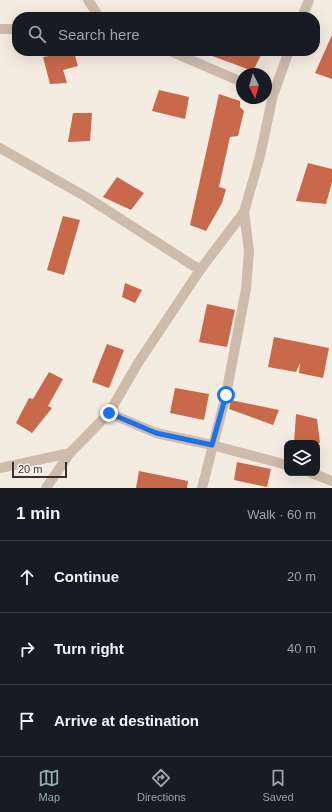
<!DOCTYPE html>
<html lang="en">
<head>
<meta charset="utf-8">
<style>
	:root { --surface:#171b24; --page:#242831; --text:#f1f3f6; --muted:#9ea1a6; --line:#363941; --accent:#92aeb2 }
	body { margin:0; font-family:Arial,sans-serif; background:var(--page); color:var(--text) }
	.controls { position:absolute; right:12px; bottom:12px; display:grid; overflow:hidden; border-radius:8px; box-shadow:0 4px 16px #0002 }
	.controls button { width:36px; height:36px; display:grid; place-items:center; padding:0; border:0; border-bottom:1px solid var(--line); background:var(--surface); color:var(--text); font:20px sans-serif }
	.compass { position:absolute; left:236px; top:68px; width:36px; height:36px; border-radius:50%; background:var(--surface); box-shadow:0 4px 16px #0002; rotate:175deg }
	.scale { position:absolute; left:12px; bottom:10px; width:55px; box-sizing:border-box; padding-left:4px; border:2px solid #3b302b; border-top:0; font-size:11px; line-height:14px; white-space:nowrap; color:#3b302b; -webkit-text-stroke:3px #fbf5ee; paint-order:stroke }
	.stop { position:absolute; width:12px; height:12px; margin:-9px; border:3px solid #1a73e8; border-radius:50%; background:#fff }
	.stop.end { background:#1a73e8; border-color:#fff; box-shadow:0 1px 4px #0008 }
	.list { margin:0; padding:0; list-style:none }
	h2 { display:flex; justify-content:space-between; align-items:center; height:52px; margin:0; padding:0 16px; font-size:17px }
	h2 small { font-size:13px; font-weight:400; color:var(--muted) }
	.list li { display:grid; grid-template-columns:26px 1fr auto; gap:12px; align-items:center; box-sizing:border-box; height:72px; padding:0 16px; border-top:1px solid var(--line) }
	.list b { display:block; font-size:15px; white-space:nowrap }
	.list em { font-size:13px; font-style:normal; color:var(--muted) }
	.icon { flex:none; width:22px; height:22px; fill:none; stroke:currentColor; stroke-width:2; stroke-linecap:round; stroke-linejoin:round }
	.map { position:relative; flex:none; width:332px; height:488px; overflow:hidden }
	.search { position:absolute; background:var(--surface); box-shadow:0 4px 16px #0002; left:12px; right:12px; top:12px; height:44px; display:flex; align-items:center; gap:10px; box-sizing:border-box; padding:0 14px; border-radius:16px; color:var(--muted); font-size:15px }
	.sheet { height:268px; background:var(--surface) }
	nav { display:flex; justify-content:space-around; align-items:center; box-sizing:border-box; height:56px; border-top:1px solid var(--line); background:var(--surface); font-size:11px; color:var(--muted) }
	nav a { display:grid; justify-items:center; gap:2px }
	nav .on { color:var(--accent) }
	.map>svg:first-child { display:block }
	.building { fill:#c8694b }
	.lines { fill:none; stroke-linecap:round; stroke-linejoin:round }
	.minor { stroke:#cdbbac; stroke-width:10 }
	.route { stroke:#1a73e8; stroke-width:5 }
</style>
</head>
<body>
<div class="map">
<svg width="332" height="488" viewBox="0 0 332 488">
	<rect width="100%" height="100%" fill="#f4ebe1"/>
	<g class="building">
		<polygon points="332,35 332,79 315,73"/>
		<polygon points="205,51 263,51 253,71 204,53"/>
		<polygon points="74,52 78,66 63,70 67,83 50,84 43,57"/>
		<polygon points="159,90 189,97 185,119 152,111"/>
		<polygon points="219,94 240,101 240,107 244,111 238,136 230,137 219,187 226,189 222,203 206,231 190,225"/>
		<polygon points="73,113 92,113 90,141 68,142"/>
		<polygon points="308,163 332,169 332,182 326,204 296,201"/>
		<polygon points="117,177 144,193 131,210 103,197"/>
		<polygon points="63,216 80,220 64,275 47,270"/>
		<polygon points="125,283 142,290 135,303 122,297"/>
		<polygon points="207,304 235,310 227,347 199,342"/>
		<polygon points="274,337 329,348 323,378 299,373 300,363 296,372 268,367"/>
		<polygon points="107,344 124,350 109,388 92,382"/>
		<polygon points="49,372 63,379 48,406 52,408 32,433 16,423 29,398 33,399"/>
		<polygon points="175,388 209,394 204,420 170,413"/>
		<polygon points="231,400 279,410 273,425 229,409"/>
		<polygon points="296,414 317,419 320,443 294,443"/>
		<polygon points="237,462 271,469 267,487 234,480"/>
		<polygon points="139,471 188,481 187,488 136,488"/>
	</g>
	<g class="lines">
		<g class="minor">
			<polyline points="88,0 99,17"/>
			<polyline points="302,17 309,0"/>
			<polyline points="0,29 17,29"/>
			<polyline points="170,51 242,82"/>
			<polyline points="0,148 88,198 200,270"/>
			<polyline points="109,413 156,433 212,445 287,465"/>
			<polyline points="0,468 70,453"/>
			<polyline points="311,473 332,481"/>
			<polyline points="46,488 70,453 109,413 138,363 200,270 244,212 260,156 273,95 289,51"/>
			<polyline points="202,488 226,395 246,289 249,251 244,212"/>
		</g>
	</g>
	<g class="lines">
		<polyline class="route" points="109,413 156,433 212,445 226,395"/>
	</g>
</svg>
<div class="controls">
<button><svg class="icon" aria-label="layers" viewBox="0 0 24 24"><path d="M12 4l9 5-9 5-9-5zM3 14l9 5 9-5"/></svg></button>
</div>
<svg class="compass" viewBox="-18 -18 36 36"><path d="M0-13l5 13h-10z" fill="#e53935"/><path d="M0 13l5-13h-10z" fill="#9ea1a6"/></svg>
<div class="scale">20 m</div>
<div class="stop" style="left:226px;top:395px"></div>
<div class="stop end" style="left:109px;top:413px"></div>
<div class="search"><svg class="icon" aria-label="search" viewBox="0 0 24 24"><circle cx="10" cy="10" r="6"/><path d="M15 15l6 6"/></svg>Search here</div>
</div>
<section class="sheet">
<h2>1 min<small>Walk · 60 m</small></h2>
<ul class="list">
<li><svg class="icon" aria-label="ahead" viewBox="0 0 24 24"><path d="M12 20V5M6 11l6-6 6 6"/></svg><div><b>Continue</b></div><em>20 m</em></li>
<li><svg class="icon" aria-label="right" viewBox="0 0 24 24"><path d="M7 20v-9h11M14 6l5 5-5 5"/></svg><div><b>Turn right</b></div><em>40 m</em></li>
<li><svg class="icon" aria-label="arrive" viewBox="0 0 24 24"><path d="M6 21V4h12l-3 4 3 4H6"/></svg><div><b>Arrive at destination</b></div></li>
</ul>
</section>
<nav>
<a class="on"><svg class="icon" aria-label="map" viewBox="0 0 24 24"><path d="M3 6l6-2 6 2 6-2v14l-6 2-6-2-6 2zM9 4v14M15 6v14"/></svg>Map</a>
<a><svg class="icon" aria-label="directions" viewBox="0 0 24 24"><path d="M12 3l9 9-9 9-9-9zM9 14v-3h6M13 9l2 2-2 2"/></svg>Directions</a>
<a><svg class="icon" aria-label="saved" viewBox="0 0 24 24"><path d="M7 4h10v16l-5-4-5 4z"/></svg>Saved</a>
</nav>
</body>
</html>
